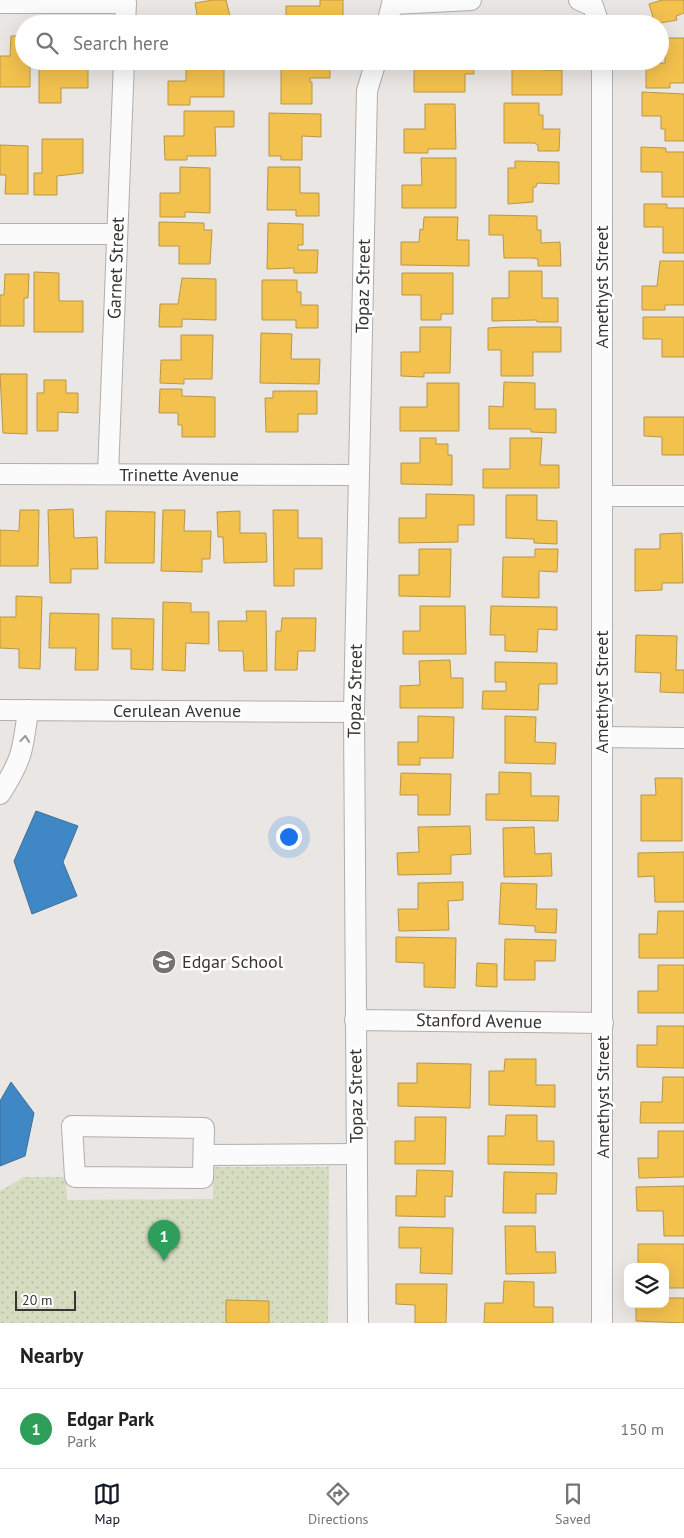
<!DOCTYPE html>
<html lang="en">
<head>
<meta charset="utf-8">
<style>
	:root { --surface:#fff; --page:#f2f2f2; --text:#202124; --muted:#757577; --line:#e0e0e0; --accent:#111827 }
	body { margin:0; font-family:"PT Sans",sans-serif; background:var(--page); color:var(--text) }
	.controls { position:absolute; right:15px; bottom:15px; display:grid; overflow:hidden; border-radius:10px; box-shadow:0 5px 20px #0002 }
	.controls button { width:45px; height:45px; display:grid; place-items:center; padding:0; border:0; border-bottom:1px solid var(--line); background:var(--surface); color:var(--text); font:25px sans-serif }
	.scale { position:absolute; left:15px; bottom:12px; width:61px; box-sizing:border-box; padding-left:5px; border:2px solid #373533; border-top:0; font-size:14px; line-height:18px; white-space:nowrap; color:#373533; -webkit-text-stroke:4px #fff; paint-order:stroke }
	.you { position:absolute; left:288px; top:836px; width:18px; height:18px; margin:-12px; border:4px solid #fff; border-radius:50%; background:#1a73e8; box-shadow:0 0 0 8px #1a73e833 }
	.badge { display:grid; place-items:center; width:32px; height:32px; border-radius:50%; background:var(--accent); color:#fff; font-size:16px; font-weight:700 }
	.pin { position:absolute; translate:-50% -41px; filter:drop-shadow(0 1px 2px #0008) }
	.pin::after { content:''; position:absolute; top:26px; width:18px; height:15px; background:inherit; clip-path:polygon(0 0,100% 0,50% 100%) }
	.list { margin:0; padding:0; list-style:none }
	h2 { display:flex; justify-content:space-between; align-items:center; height:65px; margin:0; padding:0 20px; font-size:21px }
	h2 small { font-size:16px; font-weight:400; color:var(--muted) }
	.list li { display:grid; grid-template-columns:32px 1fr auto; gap:15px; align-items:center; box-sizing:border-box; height:80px; padding:0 20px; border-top:1px solid var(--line) }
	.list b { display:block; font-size:19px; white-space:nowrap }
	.list p { margin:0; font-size:16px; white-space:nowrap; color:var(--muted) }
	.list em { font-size:16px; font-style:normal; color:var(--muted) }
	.icon { flex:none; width:28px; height:28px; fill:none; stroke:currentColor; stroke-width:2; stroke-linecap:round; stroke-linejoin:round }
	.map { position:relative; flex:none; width:684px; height:1323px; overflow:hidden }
	.search { position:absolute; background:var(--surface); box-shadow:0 5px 20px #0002; left:15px; right:15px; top:15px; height:55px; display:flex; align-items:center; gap:12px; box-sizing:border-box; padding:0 18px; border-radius:28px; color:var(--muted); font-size:19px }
	.sheet { height:145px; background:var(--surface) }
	nav { display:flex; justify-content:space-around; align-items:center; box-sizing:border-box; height:70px; border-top:1px solid var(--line); background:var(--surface); font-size:14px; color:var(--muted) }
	nav a { display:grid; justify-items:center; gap:2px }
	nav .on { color:var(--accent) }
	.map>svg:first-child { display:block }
	.park { fill:url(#park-dots) }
	.homes { fill:#f2c14e; stroke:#ba9746 }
	.schools { fill:#3f88c5; stroke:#3d6f99 }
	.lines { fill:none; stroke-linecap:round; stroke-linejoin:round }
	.minor-casing { stroke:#b1afad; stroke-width:22 }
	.minor { stroke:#fcfbfb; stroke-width:20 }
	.oneway { stroke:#9a9897 }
	.labels { text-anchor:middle; stroke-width:5; stroke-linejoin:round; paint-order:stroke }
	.street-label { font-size:18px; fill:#373533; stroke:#fff }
	.poi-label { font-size:18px; fill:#373533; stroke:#fff; text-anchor:start }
</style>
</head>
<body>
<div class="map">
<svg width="684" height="1323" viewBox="0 0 684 1323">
	<defs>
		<pattern id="park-dots" width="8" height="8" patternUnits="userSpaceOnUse" patternTransform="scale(1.25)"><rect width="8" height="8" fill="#d6dcc0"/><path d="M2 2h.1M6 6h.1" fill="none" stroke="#b8bda5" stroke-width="1.8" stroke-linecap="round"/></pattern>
	</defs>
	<rect width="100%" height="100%" fill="#e9e6e4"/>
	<polygon class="park" points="213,1167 329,1167 328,1323 0,1323 0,1191 24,1177 66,1177 67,1200 213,1199"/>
	<g class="homes">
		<polygon points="213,0 226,0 232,24 183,24 198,21 195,3"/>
		<polygon points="320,0 343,0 343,23 286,24 286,6 320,6"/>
		<polygon points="662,0 684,0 684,13 676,16 677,20 655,24 649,4"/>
		<polygon points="11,36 24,36 24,61 30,61 30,87 0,87 0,56 10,56"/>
		<polygon points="665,38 684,38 684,83 670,83 670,88 646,88 646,63 665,63"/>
		<polygon points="39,61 90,61 88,63 88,88 61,88 61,103 39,103"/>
		<polygon points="190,61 224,61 224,97 190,97 190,105 168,105 168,81 186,81 186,68 190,68"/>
		<polygon points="281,61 330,61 330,78 310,78 310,82 312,82 312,104 281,104"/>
		<polygon points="432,61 474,61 474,74 465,74 465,92 414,92 414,69 432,69"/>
		<polygon points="512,61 544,61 542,61 542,70 562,70 562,95 512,95"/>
		<polygon points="642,92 684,94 684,141 665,141 665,129 661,129 661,116 642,116"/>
		<polygon points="504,103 539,103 539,115 543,115 543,129 560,129 559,151 538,151 538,145 534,143 504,143"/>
		<polygon points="425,104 455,104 456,149 428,149 428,153 404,153 404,129 425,129"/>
		<polygon points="184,111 234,111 234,127 215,127 216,156 187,156 187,160 165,160 164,136 184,136"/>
		<polygon points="269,113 321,114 321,137 302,136 302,160 281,160 281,156 269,156"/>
		<polygon points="42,139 83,139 83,173 57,176 57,195 34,195 34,173 42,173"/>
		<polygon points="0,145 28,146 28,194 5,194 6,175 0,175"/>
		<polygon points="641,147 666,148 666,152 684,152 684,197 662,197 662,172 641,172"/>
		<polygon points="421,158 456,158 456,208 402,208 402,185 422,185"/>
		<polygon points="515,161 559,162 559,184 537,183 536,187 533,187 533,202 508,204 508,168 515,168"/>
		<polygon points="180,167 210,168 210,213 185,212 185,217 160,217 160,193 180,193"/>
		<polygon points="268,167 300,167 300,193 319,193 319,216 296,216 296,210 267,210"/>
		<polygon points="644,204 667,204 667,208 684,208 684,253 663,253 663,227 644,227"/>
		<polygon points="489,215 537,216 537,230 541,230 541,243 560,242 561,266 538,266 538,259 533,258 504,258 503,235 489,235"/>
		<polygon points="424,217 458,217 457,240 469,240 469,266 401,265 401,242 419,242 420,229 423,230"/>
		<polygon points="159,222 204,223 204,230 212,230 210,264 179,264 179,246 159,246"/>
		<polygon points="268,223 303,224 303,245 298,245 298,250 318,250 317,273 294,273 294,268 267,269"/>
		<polygon points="660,261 684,261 684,305 665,305 665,310 642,310 642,286 657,286"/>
		<polygon points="509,271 542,271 542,298 558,298 558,322 537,322 537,320 492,321 492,298 509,298"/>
		<polygon points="34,272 59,273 59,301 83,301 83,332 34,332"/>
		<polygon points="402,273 453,273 453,314 441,314 441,320 421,320 421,295 402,295"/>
		<polygon points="5,274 29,274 28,298 24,298 24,326 0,326 0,295 4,295"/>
		<polygon points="182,278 216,279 216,320 182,319 182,327 159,327 160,304 178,304"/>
		<polygon points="262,280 297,280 297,292 301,292 301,305 318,305 318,328 296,328 296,320 262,320"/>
		<polygon points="643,317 684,317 684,357 662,357 662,339 643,339"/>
		<polygon points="420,327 451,327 450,373 424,373 424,377 401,376 401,352 420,352"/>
		<polygon points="501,327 561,327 561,352 533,352 533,376 501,376 501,350 488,350 488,328"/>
		<polygon points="261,333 292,334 291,359 320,359 319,384 260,383"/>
		<polygon points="181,335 213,335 212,379 184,379 184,384 160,383 161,360 181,360"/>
		<polygon points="0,374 27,374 27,434 3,433"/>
		<polygon points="44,380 66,380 66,393 78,393 78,413 58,412 58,431 37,431 37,393 44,393"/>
		<polygon points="504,382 535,383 535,409 556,409 556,433 531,432 531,429 489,429 489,406 503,407"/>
		<polygon points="427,383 459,383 459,431 400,431 400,407 427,407"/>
		<polygon points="160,389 182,389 182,396 215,397 215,437 182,437 182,425 178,425 178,413 159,413"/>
		<polygon points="273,391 317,391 317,414 298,414 298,432 266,432 265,398 273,398"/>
		<polygon points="644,417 684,417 684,455 662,455 662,437 644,436"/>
		<polygon points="420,438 436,438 436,444 448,444 448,455 452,455 452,485 401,484 401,463 420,463"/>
		<polygon points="510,438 542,438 540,465 559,465 559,488 483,488 483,469 510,469"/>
		<polygon points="426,494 474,495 474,525 458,525 458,542 399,543 399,518 426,518"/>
		<polygon points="506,495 537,495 537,520 557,521 557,544 534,543 534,539 506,538"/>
		<polygon points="73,509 74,538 97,537 98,569 71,569 71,583 50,583 48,510"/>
		<polygon points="20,510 39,510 38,566 0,566 0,530 19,531"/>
		<polygon points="163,510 185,510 184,531 211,531 210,559 202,559 202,572 161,571"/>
		<polygon points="273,510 298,510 298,538 322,538 322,569 294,569 294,586 274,586"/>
		<polygon points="106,511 155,512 154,563 105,563"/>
		<polygon points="240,511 240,533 266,533 267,562 224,563 223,537 218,537 217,512"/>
		<polygon points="682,533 683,583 662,583 662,590 635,591 635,549 660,549 660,534"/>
		<polygon points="419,549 451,549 450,597 399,596 399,575 419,575"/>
		<polygon points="535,549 558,549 557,572 539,571 539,598 502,597 503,557 535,557"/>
		<polygon points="16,596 42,597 40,669 19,668 19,649 0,648 0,617 16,617"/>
		<polygon points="163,602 191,603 191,612 209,612 209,644 186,643 185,671 162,670"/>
		<polygon points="420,606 465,606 466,654 403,654 403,631 420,631"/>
		<polygon points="491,606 557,607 557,630 538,629 537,652 505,651 505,635 490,635"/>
		<polygon points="246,611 266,611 267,671 244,671 243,651 219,651 218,621 247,621"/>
		<polygon points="50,613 99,614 98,670 75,670 76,648 49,648"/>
		<polygon points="112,618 154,619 153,670 131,669 131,649 112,649"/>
		<polygon points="282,618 316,618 315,651 298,651 297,670 275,670 276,631 281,631"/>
		<polygon points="636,635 677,636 676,670 684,670 684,693 660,692 661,673 635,672"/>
		<polygon points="450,660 451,678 463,678 463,708 400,708 400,686 420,685 419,661"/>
		<polygon points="495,662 557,663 557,684 539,684 538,710 482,709 483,691 506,691 506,682 495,682"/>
		<polygon points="418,716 454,717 453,758 420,758 420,765 398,765 398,742 418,742"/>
		<polygon points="505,716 536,717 535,742 556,743 555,764 505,763"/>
		<polygon points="499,772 531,773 531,796 559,796 558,821 486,820 486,794 499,794"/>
		<polygon points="401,773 451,774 450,815 418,815 418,795 400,795"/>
		<polygon points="655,778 682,778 682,841 641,841 641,795 656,795"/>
		<polygon points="470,826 471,854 451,855 451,874 398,875 397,853 419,852 418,827"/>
		<polygon points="534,827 535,854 551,853 552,876 504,877 503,828"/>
		<polygon points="684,852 684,902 655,902 654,876 638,877 638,853"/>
		<polygon points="463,882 463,900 448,901 449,930 399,931 398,909 418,909 418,883"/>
		<polygon points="501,883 537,884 536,909 557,909 556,933 535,932 535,926 499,924"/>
		<polygon points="658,911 684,911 684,958 639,958 639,934 657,934"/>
		<polygon points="396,937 456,938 455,988 424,987 424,963 396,962"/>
		<polygon points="505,939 556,940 555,961 535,961 535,980 504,980"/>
		<polygon points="477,963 497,964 497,987 476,986"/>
		<polygon points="658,965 684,965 684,1013 638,1013 638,991 658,991"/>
		<polygon points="657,1026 684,1026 684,1068 637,1067 637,1045 657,1045"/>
		<polygon points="505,1059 536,1059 536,1085 555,1085 555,1107 489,1105 489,1071 504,1071"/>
		<polygon points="417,1063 471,1064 470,1108 398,1106 398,1083 417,1083"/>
		<polygon points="663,1077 684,1077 684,1123 640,1123 641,1102 662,1102"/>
		<polygon points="506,1115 537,1115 537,1141 554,1141 554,1165 488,1164 488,1136 505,1136"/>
		<polygon points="415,1117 446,1117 445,1164 395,1164 395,1141 415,1141"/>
		<polygon points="658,1131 684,1131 684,1177 639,1178 638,1158 658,1158"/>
		<polygon points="417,1170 453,1171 452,1197 445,1196 445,1217 396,1216 396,1196 416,1196"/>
		<polygon points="504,1172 557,1173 556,1194 536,1194 536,1213 503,1213"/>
		<polygon points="684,1186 684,1236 664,1236 663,1211 637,1211 636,1187"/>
		<polygon points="505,1226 535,1226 536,1252 555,1252 556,1273 506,1274"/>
		<polygon points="399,1227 453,1228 452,1274 420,1273 421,1248 399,1248"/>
		<polygon points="638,1244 684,1244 684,1288 665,1288 665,1267 638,1266"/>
		<polygon points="504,1281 534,1282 534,1307 553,1307 553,1323 484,1323 485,1303 503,1303"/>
		<polygon points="396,1284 447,1284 446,1323 415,1323 415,1305 396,1304"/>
		<polygon points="665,1298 684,1298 684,1323 636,1321 636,1304 665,1304"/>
		<polygon points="226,1300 269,1301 269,1323 226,1323"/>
	</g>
	<g class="schools">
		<polygon points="36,811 78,826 63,862 77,896 32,914 14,861"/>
		<polygon points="11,1082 34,1113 25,1156 0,1166 0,1101"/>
	</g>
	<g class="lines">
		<g class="minor-casing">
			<g id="minor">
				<polyline points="579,0 593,6 599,24"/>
				<polyline points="0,3 126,3 125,24"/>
				<polyline points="393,4 471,0"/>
				<polyline points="387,24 393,0"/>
				<polyline points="602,61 602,1323"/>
				<polyline points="0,234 117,234"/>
				<polyline points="0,474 359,475"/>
				<polyline points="108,474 124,61"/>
				<polyline points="603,496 684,496"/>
				<polyline points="0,710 354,712"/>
				<polyline points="602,737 684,738"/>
				<path d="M 0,794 C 22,760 23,750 28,710"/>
				<polyline points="355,1020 603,1023"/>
				<polygon points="72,1126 204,1128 203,1178 75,1177"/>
				<polyline points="204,1155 357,1154"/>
				<polyline points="358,1323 354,712 367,91 376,61"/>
			</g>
		</g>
		<use href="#minor" class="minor"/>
	</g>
	<defs><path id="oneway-chevron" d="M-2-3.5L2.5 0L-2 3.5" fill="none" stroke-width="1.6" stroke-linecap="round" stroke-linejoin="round" transform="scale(1.25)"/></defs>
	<use class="oneway" href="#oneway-chevron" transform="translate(25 739) rotate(-84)"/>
	<defs>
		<g id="school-disc" transform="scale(1.25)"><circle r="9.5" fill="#757371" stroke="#fff"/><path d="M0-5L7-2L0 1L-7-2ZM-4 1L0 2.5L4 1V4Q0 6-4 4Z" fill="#fff"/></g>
	</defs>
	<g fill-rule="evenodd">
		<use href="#school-disc" x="164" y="962"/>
	</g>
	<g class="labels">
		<g class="street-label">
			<text transform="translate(116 268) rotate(-88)" y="6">Garnet Street</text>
			<text transform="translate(363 286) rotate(-89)" y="6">Topaz Street</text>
			<text transform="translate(602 287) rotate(-90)" y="6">Amethyst Street</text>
			<text x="179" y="481">Trinette Avenue</text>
			<text transform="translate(355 691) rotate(-89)" y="6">Topaz Street</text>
			<text transform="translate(602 692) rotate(-90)" y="6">Amethyst Street</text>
			<text x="177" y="717">Cerulean Avenue</text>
			<text transform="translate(479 1021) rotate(1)" y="6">Stanford Avenue</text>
			<text transform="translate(356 1096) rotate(-91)" y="6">Topaz Street</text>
			<text transform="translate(603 1097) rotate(-90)" y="6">Amethyst Street</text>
		</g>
		<g class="poi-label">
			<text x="182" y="968">Edgar School</text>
		</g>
	</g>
</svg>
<div class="controls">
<button><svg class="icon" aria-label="layers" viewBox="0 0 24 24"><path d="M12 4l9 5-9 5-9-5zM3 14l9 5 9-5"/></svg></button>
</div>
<div class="scale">20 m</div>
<div class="you"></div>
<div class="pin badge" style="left:164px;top:1261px;background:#2e9e5b">1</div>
<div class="search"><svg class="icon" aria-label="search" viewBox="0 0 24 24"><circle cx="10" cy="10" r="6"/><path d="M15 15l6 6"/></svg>Search here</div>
</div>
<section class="sheet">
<h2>Nearby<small></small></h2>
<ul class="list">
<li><span class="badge" style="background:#2e9e5b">1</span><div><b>Edgar Park</b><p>Park</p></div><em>150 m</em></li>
</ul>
</section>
<nav>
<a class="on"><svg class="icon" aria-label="map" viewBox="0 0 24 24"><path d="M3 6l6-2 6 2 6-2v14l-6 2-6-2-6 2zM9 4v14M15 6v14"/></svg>Map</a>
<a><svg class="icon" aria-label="directions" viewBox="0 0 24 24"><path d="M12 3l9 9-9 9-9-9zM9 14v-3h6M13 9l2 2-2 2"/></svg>Directions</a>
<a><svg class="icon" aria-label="saved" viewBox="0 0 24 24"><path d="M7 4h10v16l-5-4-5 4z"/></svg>Saved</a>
</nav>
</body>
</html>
